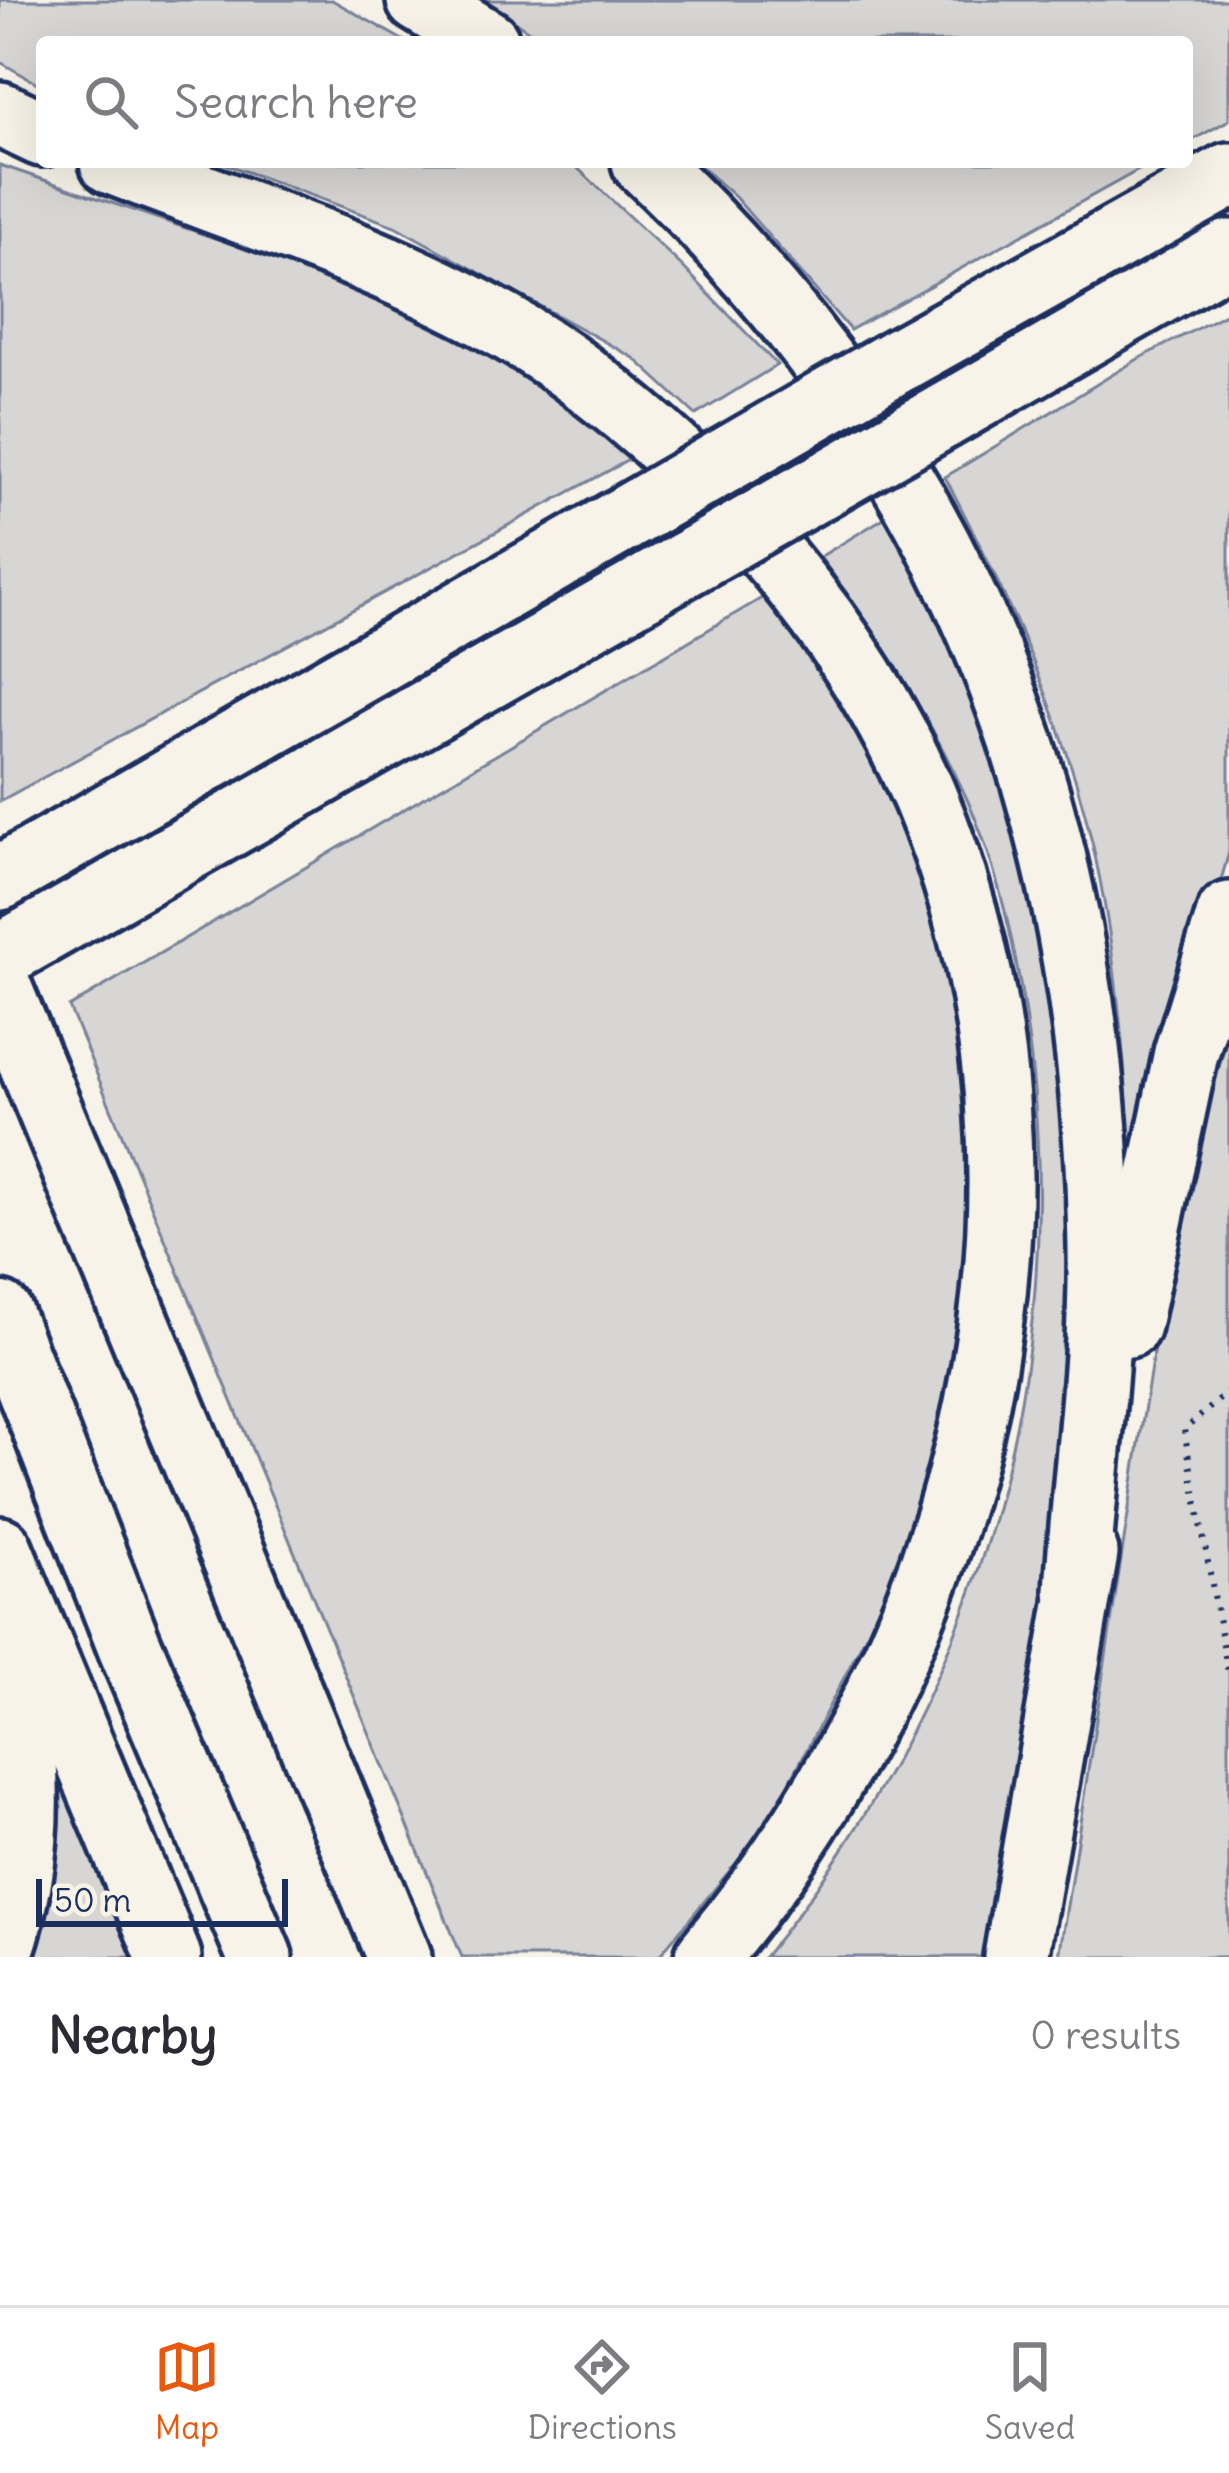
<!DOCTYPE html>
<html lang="en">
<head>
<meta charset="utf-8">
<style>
	:root { --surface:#fff; --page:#f2f2f3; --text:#2b2b33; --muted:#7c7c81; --line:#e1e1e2; --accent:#ea580c }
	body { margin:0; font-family:Delius,sans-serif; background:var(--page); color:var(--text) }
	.scale { position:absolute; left:36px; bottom:30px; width:252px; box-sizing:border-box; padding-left:12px; border:6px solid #1b2f5e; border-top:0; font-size:33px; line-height:42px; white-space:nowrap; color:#1b2f5e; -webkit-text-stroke:9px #f7f3e8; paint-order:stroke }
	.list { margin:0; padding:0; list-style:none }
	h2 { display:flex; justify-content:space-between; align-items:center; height:156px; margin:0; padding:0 48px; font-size:51px }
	h2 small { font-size:39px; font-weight:400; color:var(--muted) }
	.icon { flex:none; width:66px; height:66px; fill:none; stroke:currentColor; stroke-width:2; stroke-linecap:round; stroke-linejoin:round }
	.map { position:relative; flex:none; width:1229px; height:1957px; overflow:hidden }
	.search { position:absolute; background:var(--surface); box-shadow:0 12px 48px #0002; left:36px; right:36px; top:36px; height:132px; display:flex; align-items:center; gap:30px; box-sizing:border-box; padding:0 42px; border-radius:12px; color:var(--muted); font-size:45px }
	.sheet { height:348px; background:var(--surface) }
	nav { display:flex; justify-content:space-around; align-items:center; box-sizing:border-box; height:168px; border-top:3px solid var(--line); background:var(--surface); font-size:33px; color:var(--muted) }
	nav a { display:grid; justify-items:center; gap:6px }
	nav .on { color:var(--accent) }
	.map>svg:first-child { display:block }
	.green { fill:#d7d6d4; stroke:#798299; stroke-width:3 }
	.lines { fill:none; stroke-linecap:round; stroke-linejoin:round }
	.motorway-casing { stroke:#1b2f5e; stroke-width:72 }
	.path { stroke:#1b2f5e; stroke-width:6; stroke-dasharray:3 9; stroke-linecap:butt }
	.motorway { stroke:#f7f3e8; stroke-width:63 }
	.motorway-bridge-casing { stroke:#1b2f5e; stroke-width:72; stroke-linecap:butt }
	.motorway-bridge { stroke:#f7f3e8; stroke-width:63 }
</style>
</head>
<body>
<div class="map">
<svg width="1229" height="1957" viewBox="0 0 1229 1957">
	<rect width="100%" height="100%" fill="#f7f3e8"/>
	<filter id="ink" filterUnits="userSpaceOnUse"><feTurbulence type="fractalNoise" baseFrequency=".00833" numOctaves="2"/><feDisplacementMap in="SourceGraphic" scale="24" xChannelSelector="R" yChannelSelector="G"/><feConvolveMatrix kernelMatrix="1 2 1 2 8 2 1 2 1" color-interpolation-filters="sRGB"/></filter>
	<g filter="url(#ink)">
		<g class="green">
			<polygon points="0,0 332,0 406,42 42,42 42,86 0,62"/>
			<polygon points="483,0 1229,0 1229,120 1187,143 1187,42 545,42"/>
			<polygon points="220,162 571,162 683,267 777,365 696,415 634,358 395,226"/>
			<polygon points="696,162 1153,162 850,330 736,198"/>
			<polygon points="0,165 318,273 485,353 555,395 634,457 0,801"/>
			<path d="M 1229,312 L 1229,852 L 1133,1191 C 1126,1087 1120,983 1100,880 C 1073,737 1012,604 945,477 L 1138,359 Z"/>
			<path d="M 892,513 L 949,616 L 1028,863 L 1052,1013 L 1068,1189 L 1066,1356 L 1045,1585 L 993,1957 L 764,1957 C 972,1700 1067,1390 1031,1060 C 1021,974 1003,877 966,797 C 927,711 876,633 820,557 Z"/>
			<polygon points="767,595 869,743 941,923 976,1143 956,1375 923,1502 890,1589 767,1826 658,1957 462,1957 69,1007"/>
			<polygon points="1229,1030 1229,1957 1059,1957 1168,1258"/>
			<polygon points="47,1727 136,1957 18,1957"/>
		</g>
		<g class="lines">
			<g class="motorway-casing">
				<g id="motorway">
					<polyline points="419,0 487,42"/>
					<polyline points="0,114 42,134"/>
					<path d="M 112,162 C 266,223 453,278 585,379 C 725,486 856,632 925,798 C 1088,1189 972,1641 707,1957"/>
					<path d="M 644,162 C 963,462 1093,813 1100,1248 C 1102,1362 1084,1477 1077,1591"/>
					<polyline points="897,361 1229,175"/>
					<polyline points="944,416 1229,252"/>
					<polyline points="0,878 588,540"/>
					<polyline points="0,956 644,588"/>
					<polyline points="0,989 399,1957"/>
					<polyline points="0,1314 129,1645 260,1957"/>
					<polyline points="1128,1325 1186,1053 1229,914"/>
					<polyline points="0,1549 169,1957"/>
					<path d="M 0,1633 C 32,1740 38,1849 0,1955"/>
					<polyline points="1016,1957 1086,1553"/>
				</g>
			</g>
			<polyline class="path" points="1229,1391 1184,1430 1229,1678"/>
			<use href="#motorway" class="motorway"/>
			<g class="motorway-bridge-casing">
				<g id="motorway-bridge">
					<polyline points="588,540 897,361"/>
					<polyline points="644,588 944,416"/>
				</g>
			</g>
			<use href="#motorway-bridge" class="motorway-bridge"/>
		</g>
	</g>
</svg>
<div class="scale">50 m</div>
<div class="search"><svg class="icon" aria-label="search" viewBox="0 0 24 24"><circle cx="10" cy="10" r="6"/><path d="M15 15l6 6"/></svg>Search here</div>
</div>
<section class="sheet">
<h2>Nearby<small>0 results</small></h2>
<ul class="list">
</ul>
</section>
<nav>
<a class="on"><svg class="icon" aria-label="map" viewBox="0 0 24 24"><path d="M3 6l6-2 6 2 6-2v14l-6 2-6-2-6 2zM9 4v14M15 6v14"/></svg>Map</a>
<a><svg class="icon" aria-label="directions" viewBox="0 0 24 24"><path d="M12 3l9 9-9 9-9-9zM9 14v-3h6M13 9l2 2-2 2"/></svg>Directions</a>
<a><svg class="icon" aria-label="saved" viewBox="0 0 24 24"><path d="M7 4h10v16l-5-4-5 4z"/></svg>Saved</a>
</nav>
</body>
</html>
